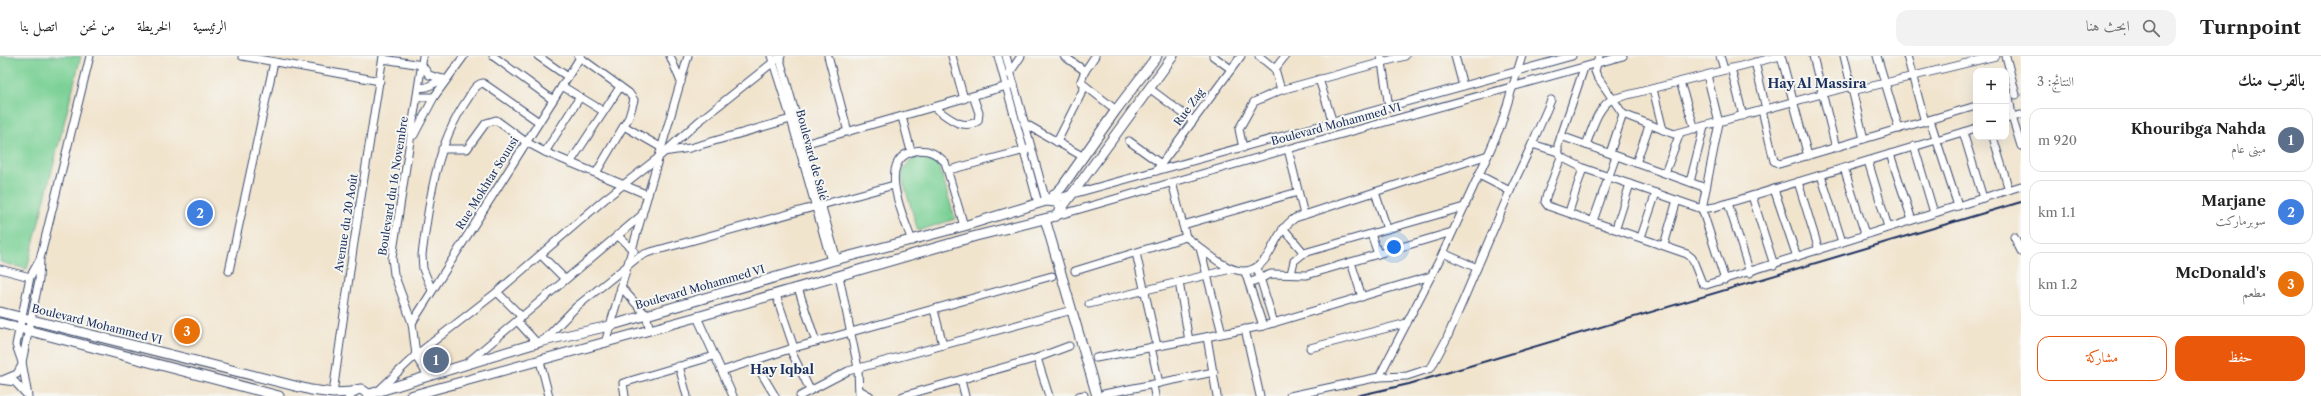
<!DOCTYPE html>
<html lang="ar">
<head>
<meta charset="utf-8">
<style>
	:root { --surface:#fff; --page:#f2f2f2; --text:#222; --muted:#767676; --line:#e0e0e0; --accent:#ea580c }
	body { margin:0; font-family:"Libre Caslon Text",Amiri,serif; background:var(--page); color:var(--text); direction:rtl }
	.controls { position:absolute; right:12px; top:12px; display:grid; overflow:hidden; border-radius:8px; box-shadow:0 4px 16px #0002 }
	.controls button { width:36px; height:36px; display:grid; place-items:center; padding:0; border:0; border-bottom:1px solid var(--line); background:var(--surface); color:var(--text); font:20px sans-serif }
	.you { position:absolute; left:1394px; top:191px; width:14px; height:14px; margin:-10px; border:3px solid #fff; border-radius:50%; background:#1a73e8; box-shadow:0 0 0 6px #1a73e833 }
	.badge { display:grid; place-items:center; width:26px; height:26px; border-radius:50%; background:var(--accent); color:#fff; font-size:13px; font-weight:700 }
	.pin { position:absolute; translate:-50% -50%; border:2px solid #fff; box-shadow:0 1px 4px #0006 }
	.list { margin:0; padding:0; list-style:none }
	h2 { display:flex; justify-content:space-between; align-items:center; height:52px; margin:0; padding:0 16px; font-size:17px }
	h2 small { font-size:13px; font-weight:400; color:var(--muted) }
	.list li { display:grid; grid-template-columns:26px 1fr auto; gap:12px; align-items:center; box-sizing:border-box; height:64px; margin:0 8px 8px; padding:0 8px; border:1px solid var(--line); border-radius:12px }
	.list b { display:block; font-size:15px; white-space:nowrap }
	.list p { margin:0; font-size:13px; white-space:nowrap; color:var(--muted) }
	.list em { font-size:13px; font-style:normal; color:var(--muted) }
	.actions { display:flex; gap:8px; padding:12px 16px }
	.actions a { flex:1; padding:9px 0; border:1px solid var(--accent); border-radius:12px; text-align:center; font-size:14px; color:var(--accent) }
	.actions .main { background:var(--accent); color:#fff }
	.icon { flex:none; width:22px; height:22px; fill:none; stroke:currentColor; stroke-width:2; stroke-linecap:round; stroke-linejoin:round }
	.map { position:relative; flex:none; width:2021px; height:340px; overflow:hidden; direction:ltr }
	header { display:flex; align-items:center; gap:24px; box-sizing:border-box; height:56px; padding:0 20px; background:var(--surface); border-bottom:1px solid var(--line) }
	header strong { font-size:19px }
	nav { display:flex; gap:22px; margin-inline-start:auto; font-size:14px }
	.search { width:280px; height:36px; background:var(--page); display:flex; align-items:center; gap:10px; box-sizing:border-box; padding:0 14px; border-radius:12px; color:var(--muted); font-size:15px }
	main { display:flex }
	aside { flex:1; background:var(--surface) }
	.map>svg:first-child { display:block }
	.green { fill:#79d094; stroke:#4a8079 }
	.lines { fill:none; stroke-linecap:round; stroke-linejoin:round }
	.minor-casing { stroke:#3b4a6f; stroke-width:9 }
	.major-casing { stroke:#3b4a6f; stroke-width:11 }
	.minor { stroke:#fff; stroke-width:7 }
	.major { stroke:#fff; stroke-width:9 }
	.rail { stroke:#1b2f5e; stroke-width:2 }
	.labels { text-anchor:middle; stroke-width:4; stroke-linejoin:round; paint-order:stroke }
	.street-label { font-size:11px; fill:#1b2f5e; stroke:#f6f6f2 }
	.quarter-label { font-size:13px; font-weight:bold; fill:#1b2f5e; stroke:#f6f6f2 }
</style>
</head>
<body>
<header>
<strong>Turnpoint</strong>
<div class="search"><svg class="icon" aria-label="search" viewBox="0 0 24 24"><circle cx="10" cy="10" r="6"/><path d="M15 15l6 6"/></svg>ابحث هنا</div>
<nav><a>الرئيسية</a><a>الخريطة</a><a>من نحن</a><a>اتصل بنا</a></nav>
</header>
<main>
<aside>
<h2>بالقرب منك<small>النتائج: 3</small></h2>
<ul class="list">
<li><span class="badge" style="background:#5c6f8a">1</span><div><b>Khouribga Nahda</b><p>مبنى عام</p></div><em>920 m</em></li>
<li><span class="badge" style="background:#3f7fe0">2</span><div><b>Marjane</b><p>سوبرماركت</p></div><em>1.1 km</em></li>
<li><span class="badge" style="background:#e8710a">3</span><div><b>McDonald's</b><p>مطعم</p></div><em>1.2 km</em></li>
</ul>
<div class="actions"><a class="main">حفظ</a><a>مشاركة</a></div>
</aside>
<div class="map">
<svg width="2021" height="340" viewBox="0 0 2021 340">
	<rect width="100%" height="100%" fill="#f6f6f2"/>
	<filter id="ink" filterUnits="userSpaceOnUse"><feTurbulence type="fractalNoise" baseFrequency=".025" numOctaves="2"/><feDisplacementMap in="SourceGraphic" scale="8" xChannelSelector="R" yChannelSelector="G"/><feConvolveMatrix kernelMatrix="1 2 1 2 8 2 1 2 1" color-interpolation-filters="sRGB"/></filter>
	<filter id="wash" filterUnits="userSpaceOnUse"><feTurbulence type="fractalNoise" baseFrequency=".012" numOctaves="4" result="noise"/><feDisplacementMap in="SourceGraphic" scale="16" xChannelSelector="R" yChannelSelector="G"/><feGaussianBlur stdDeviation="0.9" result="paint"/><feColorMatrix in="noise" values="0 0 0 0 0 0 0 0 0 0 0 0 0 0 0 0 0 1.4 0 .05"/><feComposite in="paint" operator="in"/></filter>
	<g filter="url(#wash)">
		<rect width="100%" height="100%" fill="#f1e4cd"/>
		<g class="green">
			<polygon points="0,0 81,0 27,213 0,206"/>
			<path d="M 923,101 L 935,106 L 939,110 L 955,163 L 918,175 L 902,121 C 904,108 911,102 923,101 Z"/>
		</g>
	</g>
	<g filter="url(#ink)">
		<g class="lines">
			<g class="minor-casing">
				<g id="minor">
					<polyline points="242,0 380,25"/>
					<polyline points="493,0 553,44"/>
					<polyline points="538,0 568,21"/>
					<polyline points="578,0 629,37 634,44 629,61 596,117"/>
					<polyline points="670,0 681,26"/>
					<polyline points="771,0 791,63 831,205"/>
					<polyline points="779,0 837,204"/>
					<polyline points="828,0 848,76"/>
					<polyline points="952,0 964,43"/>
					<polyline points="998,0 1038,147"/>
					<polyline points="1006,0 1046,145"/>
					<polyline points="1064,0 1085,15"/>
					<polyline points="1095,0 1085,15 1081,25 1083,28 1116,54"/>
					<polyline points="1213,0 1231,13"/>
					<polyline points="1259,0 1275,13"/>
					<polyline points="1285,0 1275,13 1281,34 1405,0"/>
					<polyline points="1381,0 1389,51"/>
					<polyline points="1455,0 1463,30"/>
					<polyline points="1599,0 1595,15 1597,20 1623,58 1674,78 1851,30"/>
					<polyline points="1720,0 1724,13"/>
					<polyline points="1781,0 1808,100"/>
					<polyline points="1813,0 1836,92"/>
					<polyline points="1844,0 1864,83"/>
					<polyline points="1877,0 1899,73"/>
					<polyline points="1907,0 1925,66"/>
					<polyline points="2006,0 2016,39"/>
					<polyline points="383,3 422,9 429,19 443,23"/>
					<polyline points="1755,6 1766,53"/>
					<polyline points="1584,12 1558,89 1558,96 1561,101 1583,112 1702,153 1715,151 1976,72"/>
					<polyline points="1731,12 1743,60"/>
					<polyline points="1009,18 1021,0"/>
					<polyline points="1707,19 1719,67 1702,153 1725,224"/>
					<polyline points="1319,23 1333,67"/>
					<polyline points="1680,26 1695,73"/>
					<polyline points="562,30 603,55"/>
					<polyline points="419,32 427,31 443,23"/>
					<polyline points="1149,32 1193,65"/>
					<polyline points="1653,33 1663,74"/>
					<polyline points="1852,35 1996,0"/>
					<polyline points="417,41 434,41"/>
					<path d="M 935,52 C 948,61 962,75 978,65 L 979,57 L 973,40"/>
					<polyline points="1762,54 1774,105 1779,108 1976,50"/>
					<polyline points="2021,59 2012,61 2021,90"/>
					<polyline points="902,61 911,95"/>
					<polyline points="2006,63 2012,61 2009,40"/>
					<polyline points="1930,64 1958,150"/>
					<polyline points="1024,67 1082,100"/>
					<polyline points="624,70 662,92"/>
					<polyline points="1963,76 1983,142"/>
					<polyline points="414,79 434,41 464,0"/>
					<polyline points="1561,80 1706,132"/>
					<polyline points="1993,81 2009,134"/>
					<polyline points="1129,85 1161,108"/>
					<polyline points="1057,86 1085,30"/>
					<polyline points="804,88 1014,28"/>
					<polyline points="1532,88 1551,44"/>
					<path d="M 1586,89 C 1592,74 1597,52 1612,43 L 1780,0"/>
					<polyline points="1914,90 1934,157"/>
					<polyline points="1243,92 1239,73 1254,46 1281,34"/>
					<polyline points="442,93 467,93 486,67 496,64 526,86 545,96 648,139"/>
					<polyline points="1288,93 1304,159"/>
					<polyline points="545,96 580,41"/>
					<polyline points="663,96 690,92 794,62"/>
					<polyline points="1610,97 1623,58"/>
					<polyline points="1890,98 1912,164"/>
					<polyline points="1561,101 1546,141 1545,146 1548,150 1687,198 1692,202 1702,227 1706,229 2021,130"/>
					<polyline points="1868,105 1888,171"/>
					<polyline points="570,107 620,31"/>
					<polyline points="1636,107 1649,70"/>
					<polyline points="1844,112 1865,178"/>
					<polyline points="949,114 1029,93"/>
					<polyline points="1156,115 1241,0"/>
					<polyline points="1665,117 1680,77"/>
					<polyline points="1479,119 1510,135"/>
					<polyline points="1821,119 1842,186"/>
					<path d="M 1172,126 L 1186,181 C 1214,201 1247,239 1271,194 C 1278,181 1283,170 1295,162 L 1488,99"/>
					<polyline points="1690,126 1704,71"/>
					<polyline points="1798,126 1819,194"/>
					<polyline points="1774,133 1797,201"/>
					<polyline points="1375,136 1387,173"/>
					<polyline points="1752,140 1774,209"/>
					<polyline points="1051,144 1572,0"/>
					<polyline points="1728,147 1750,217"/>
					<polyline points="1569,156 1583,112"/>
					<polyline points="1056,160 1288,93 1623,0"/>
					<polyline points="1593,165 1616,100"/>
					<polyline points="1183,169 1298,136"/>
					<polyline points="1283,172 1304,197"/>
					<polyline points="1616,172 1630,128"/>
					<polyline points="1371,178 1378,198"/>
					<polyline points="617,179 634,195"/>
					<polyline points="1641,181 1656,137"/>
					<polyline points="2014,181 2021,195"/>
					<path d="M 912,185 C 904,161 875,103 915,95 C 927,92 936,97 945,106 L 964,170"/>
					<polyline points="1664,189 1677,144"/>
					<polyline points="1200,192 1222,277"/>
					<polyline points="1136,197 1157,290"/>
					<polyline points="1443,197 1477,212"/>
					<polyline points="541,199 565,223"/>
					<polyline points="1351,206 1362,241"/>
					<polyline points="1257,212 1274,267"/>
					<polyline points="0,213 30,221"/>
					<polyline points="229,215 274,6"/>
					<polyline points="1075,215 1186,181"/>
					<polyline points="1245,216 1263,270"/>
					<polyline points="1291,218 1294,205 1304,197 1464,151"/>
					<polyline points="839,220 858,312 859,340"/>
					<polyline points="1179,226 1189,285"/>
					<polyline points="1249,227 1271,218 1307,219 1452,176"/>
					<polyline points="621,231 646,259 650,274"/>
					<polyline points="798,232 816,286"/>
					<path d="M 432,234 L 423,213 L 422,199 C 429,145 436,89 467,44 C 471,38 475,28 483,27 L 539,66"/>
					<polyline points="497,236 521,260"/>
					<polyline points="776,239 794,292"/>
					<polyline points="1089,248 1231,213"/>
					<polyline points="934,254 943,289"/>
					<polyline points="697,261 733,340"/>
					<polyline points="517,265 537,287"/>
					<polyline points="412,267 581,0"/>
					<polyline points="1245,273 1260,340"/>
					<polyline points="1207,281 1217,340"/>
					<polyline points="543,285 576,251 637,202 647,197 894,129"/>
					<polyline points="605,287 688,0"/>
					<polyline points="1151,291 1159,327"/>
					<polyline points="1310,292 1407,267"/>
					<polyline points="790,293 810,334"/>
					<polyline points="416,299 497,236 605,143 659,101 698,66 781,0"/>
					<polyline points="1037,302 1049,340"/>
					<polyline points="1096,302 1263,270 1431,220"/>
					<polyline points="540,305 549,340"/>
					<polyline points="754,305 775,340"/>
					<polyline points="22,306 39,224 40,203 90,0"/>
					<polyline points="467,307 642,159"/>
					<polyline points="679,310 687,340"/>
					<polyline points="722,315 790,293 1052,220"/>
					<polyline points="1379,321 1443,197 1488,99 1501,69 1522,0"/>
					<polyline points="5,323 17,318 22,309"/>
					<polyline points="0,324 15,326 26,338"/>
					<polyline points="961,324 965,340"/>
					<polyline points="1153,329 1155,340"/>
					<polyline points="378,335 416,299 412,267 394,218 392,202 423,0"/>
					<polyline points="861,335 870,340"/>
					<polyline points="333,337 353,193 383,0"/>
					<polyline points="1104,338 1214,316"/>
					<polyline points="28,340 22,306 16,289 30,221 39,205"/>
					<polyline points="625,340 623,327 714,300"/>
					<polyline points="800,340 848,315 1072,254"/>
					<polyline points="903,340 1037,302 1069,290"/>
					<polyline points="1079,340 1084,339"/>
					<polyline points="1290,340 1379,321 1407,320 1431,312 1447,282 1510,135 1532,88 1558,96"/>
				</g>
			</g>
			<g class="major-casing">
				<g id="major">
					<polyline points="1049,144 1062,131 1116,54 1157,0"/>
					<polyline points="1045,163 1097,340"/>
					<polyline points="0,256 311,334 333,337 352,336"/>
					<polyline points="0,267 279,340"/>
					<polyline points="416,299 429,319"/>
					<polyline points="370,338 543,285 609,270 831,205 964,170 1046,145 1056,146 1060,150 1059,156"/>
					<polyline points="349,340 356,334 361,333 371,340"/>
					<polyline points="410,340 697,261 976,180 1056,160 1173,0"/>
				</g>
			</g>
			<use href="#minor" class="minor"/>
			<use href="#major" class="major"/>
			<polyline class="rail" points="1356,340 1409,328 2021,146"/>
		</g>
	</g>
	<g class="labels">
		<g class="street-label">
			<text transform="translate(1189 51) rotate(-54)" y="4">Rue Zag</text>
			<text transform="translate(1336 68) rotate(-15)" y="4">Boulevard Mohammed VI</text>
			<text transform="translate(812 99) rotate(75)" y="4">Boulevard de Salé</text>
			<text transform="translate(487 127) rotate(-58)" y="4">Rue Mokhtar Souusi</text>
			<text transform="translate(393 130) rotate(-81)" y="4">Boulevard du 16 Novembre</text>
			<text transform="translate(346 167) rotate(-81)" y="4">Avenue du 20 Août</text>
			<text transform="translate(700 231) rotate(-16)" y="4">Boulevard Mohammed VI</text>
			<text transform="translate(97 268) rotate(14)" y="4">Boulevard Mohammed VI</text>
		</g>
		<g class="quarter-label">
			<text x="1817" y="32">Hay Al Massira</text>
			<text x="782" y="318">Hay Iqbal</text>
		</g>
	</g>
</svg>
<div class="controls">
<button>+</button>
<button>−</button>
</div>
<div class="you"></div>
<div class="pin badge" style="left:436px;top:304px;background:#5c6f8a">1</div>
<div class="pin badge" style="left:200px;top:157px;background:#3f7fe0">2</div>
<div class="pin badge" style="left:187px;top:275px;background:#e8710a">3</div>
</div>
</main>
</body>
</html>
